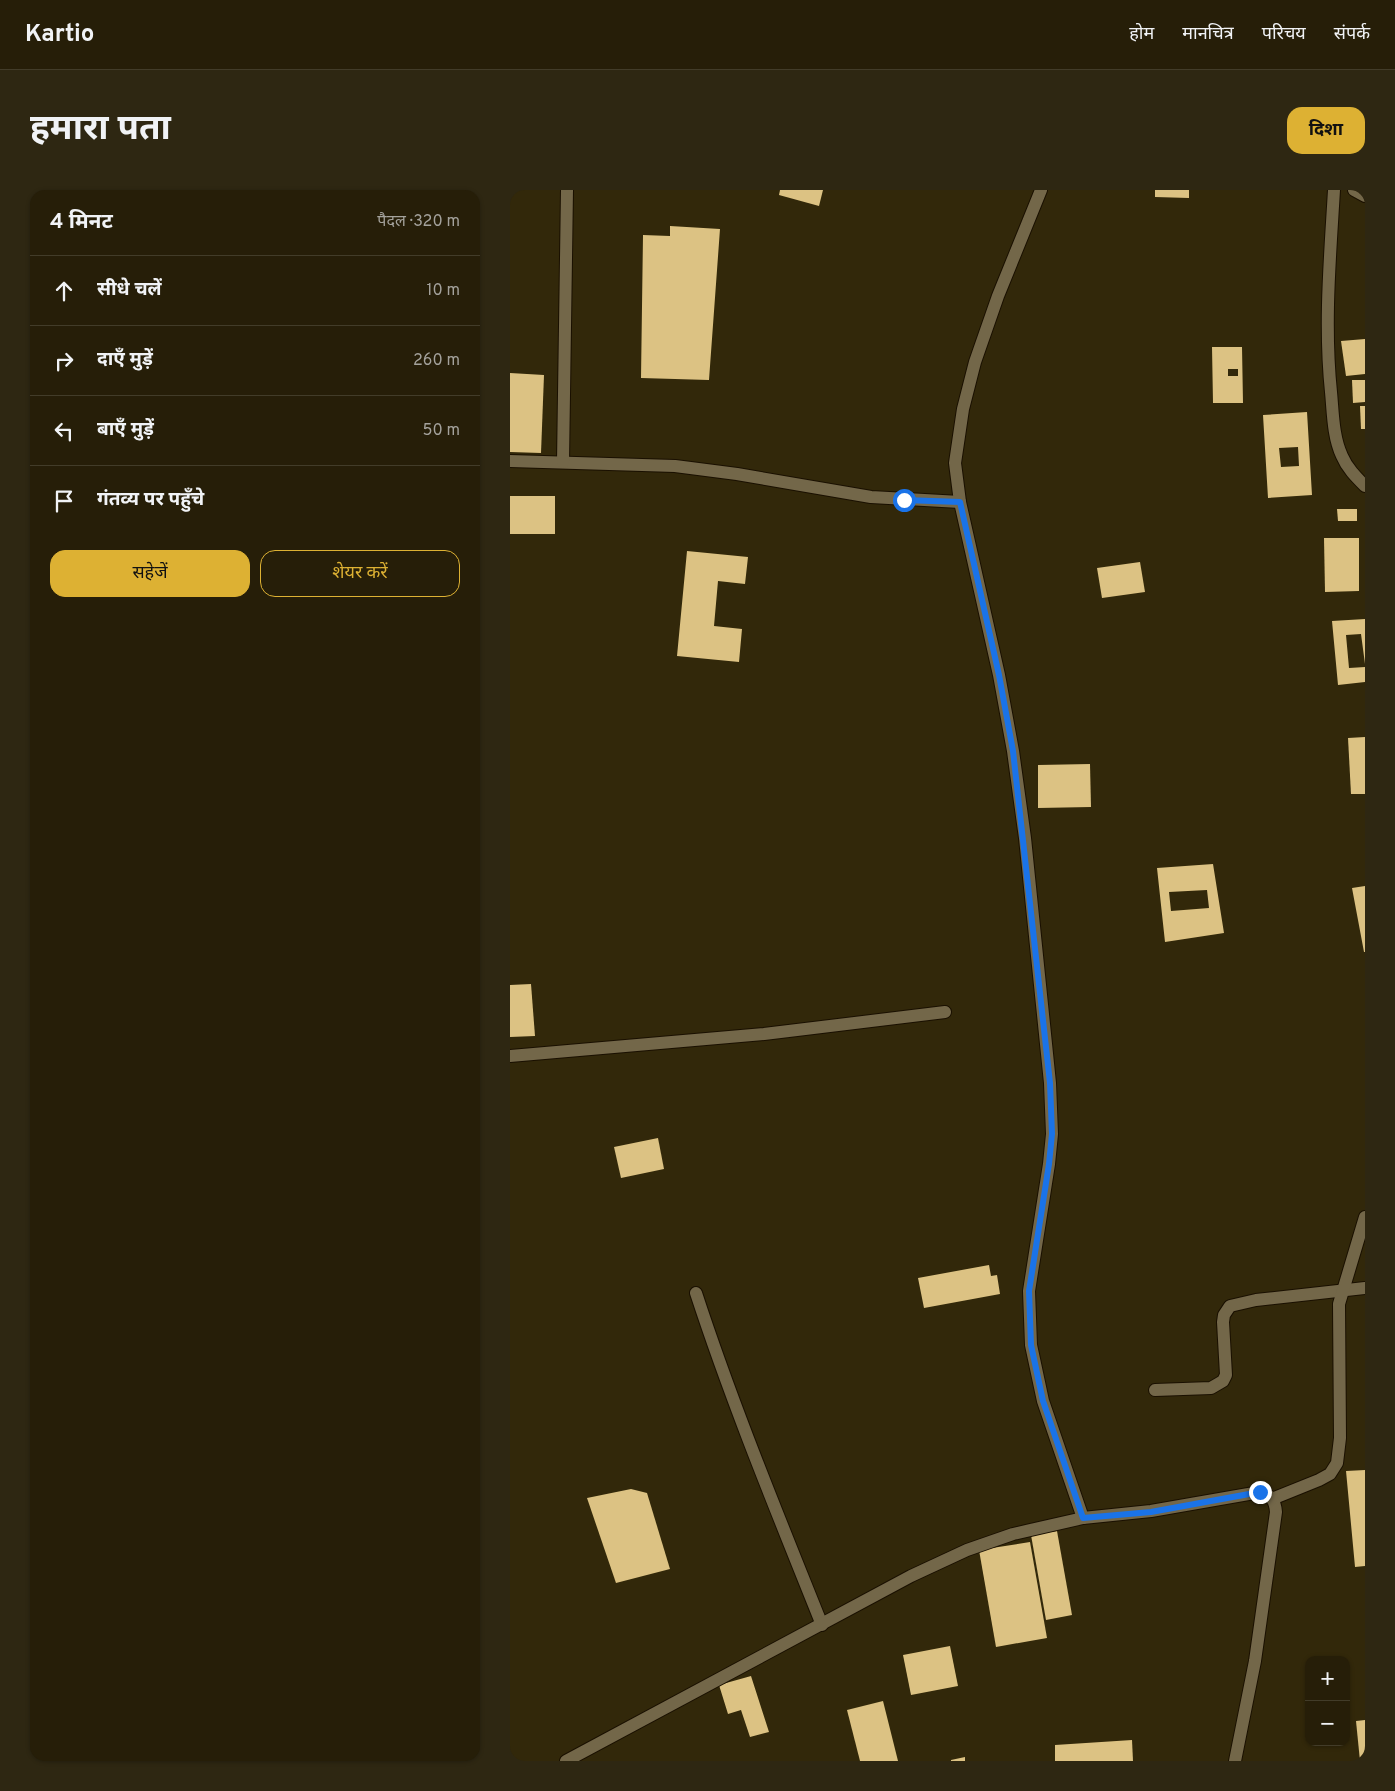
<!DOCTYPE html>
<html lang="hi">
<head>
<meta charset="utf-8">
<style>
	:root { --surface:#261e08; --page:#2e2712; --text:#f1f3f6; --muted:#a4a29c; --line:#423c29; --accent:#ddb133 }
	body { margin:0; font-family:Overpass,"Noto Sans Devanagari",sans-serif; background:var(--page); color:var(--text) }
	.controls { position:absolute; right:15px; bottom:15px; display:grid; overflow:hidden; border-radius:10px; box-shadow:0 1px 4px #0004 }
	.controls button { width:45px; height:45px; display:grid; place-items:center; padding:0; border:0; border-bottom:1px solid var(--line); background:var(--surface); color:var(--text); font:25px sans-serif }
	.stop { position:absolute; width:15px; height:15px; margin:-11px; border:4px solid #1a73e8; border-radius:50%; background:#fff }
	.stop.end { background:#1a73e8; border-color:#fff; box-shadow:0 1px 5px #0008 }
	.list { margin:0; padding:0; list-style:none }
	h2 { display:flex; justify-content:space-between; align-items:center; height:65px; margin:0; padding:0 20px; font-size:21px }
	h2 small { font-size:16px; font-weight:400; color:var(--muted) }
	.list li { display:grid; grid-template-columns:32px 1fr auto; gap:15px; align-items:center; box-sizing:border-box; height:70px; padding:0 20px; border-top:1px solid var(--line) }
	.list b { display:block; font-size:19px; white-space:nowrap }
	.list em { font-size:16px; font-style:normal; color:var(--muted) }
	.actions { display:flex; gap:10px; padding:15px 20px }
	.actions a { flex:1; padding:11px 0; border:1px solid var(--accent); border-radius:15px; text-align:center; font-size:18px; color:var(--accent) }
	.actions .main { background:var(--accent); color:#111 }
	.icon { flex:none; width:28px; height:28px; fill:none; stroke:currentColor; stroke-width:2; stroke-linecap:round; stroke-linejoin:round }
	.map { position:relative; flex:none; width:855px; height:1571px; overflow:hidden; border-radius:15px }
	header { display:flex; align-items:center; gap:30px; box-sizing:border-box; height:70px; padding:0 25px; background:var(--surface); border-bottom:1px solid var(--line) }
	header strong { font-size:24px }
	nav { display:flex; gap:28px; margin-inline-start:auto; font-size:18px }
	.intro { display:flex; align-items:center; justify-content:space-between; box-sizing:border-box; height:120px; padding:0 30px }
	h1 { margin:0; font-size:35px }
	.button { padding:12px 22px; border-radius:15px; background:var(--accent); color:#111; font-size:18px; font-weight:700 }
	main { display:flex; gap:30px; padding:0 30px }
	aside { flex:1; background:var(--surface); border-radius:15px; box-shadow:0 1px 4px #0004 }
	.map>svg:first-child { display:block }
	.building { fill:#dcc283; fill-rule:evenodd }
	.lines { fill:none; stroke-linecap:round; stroke-linejoin:round }
	.minor-casing { stroke:#1a1000; stroke-width:14 }
	.tertiary-casing { stroke:#1a1000; stroke-width:14 }
	.minor { stroke:#736749; stroke-width:12 }
	.tertiary { stroke:#736749; stroke-width:12 }
	.route { stroke:#1a73e8; stroke-width:6 }
</style>
</head>
<body>
<header>
<strong>Kartio</strong>
<nav><a>होम</a><a>मानचित्र</a><a>परिचय</a><a>संपर्क</a></nav>
</header>
<div class="intro"><h1>हमारा पता</h1><a class="button">दिशा</a></div>
<main>
<aside>
<h2>4 मिनट<small>पैदल · 320 m</small></h2>
<ul class="list">
<li><svg class="icon" aria-label="ahead" viewBox="0 0 24 24"><path d="M12 20V5M6 11l6-6 6 6"/></svg><div><b>सीधे चलें</b></div><em>10 m</em></li>
<li><svg class="icon" aria-label="right" viewBox="0 0 24 24"><path d="M7 20v-9h11M14 6l5 5-5 5"/></svg><div><b>दाएँ मुड़ें</b></div><em>260 m</em></li>
<li><svg class="icon" aria-label="left" viewBox="0 0 24 24"><path d="M17 20v-9H6M10 6l-5 5 5 5"/></svg><div><b>बाएँ मुड़ें</b></div><em>50 m</em></li>
<li><svg class="icon" aria-label="arrive" viewBox="0 0 24 24"><path d="M6 21V4h12l-3 4 3 4H6"/></svg><div><b>गंतव्य पर पहुँचे</b></div></li>
</ul>
<div class="actions"><a class="main">सहेजें</a><a>शेयर करें</a></div>
</aside>
<div class="map">
<svg width="855" height="1571" viewBox="0 0 855 1571">
	<rect width="100%" height="100%" fill="#32280a"/>
	<g class="building">
		<polygon points="270,0 313,0 309,16 269,5"/>
		<polygon points="645,0 679,0 679,8 645,7"/>
		<polygon points="160,36 210,39 199,190 131,188 133,45 160,46"/>
		<polygon points="855,149 855,184 836,186 831,151"/>
		<path d="M 702,157 L 732,157 L 733,213 L 703,213 ZM 718,179 L 728,179 L 728,186 L 718,186 Z"/>
		<polygon points="0,183 34,185 31,263 0,262"/>
		<polygon points="842,190 855,190 855,212 843,213"/>
		<polygon points="850,216 855,216 855,239 851,239"/>
		<path d="M 797,222 L 802,305 L 758,308 L 753,225 ZM 788,257 L 789,276 L 771,277 L 769,258 Z"/>
		<rect x="0" y="306" width="45" height="38"/>
		<polygon points="827,319 847,319 847,331 828,331"/>
		<polygon points="814,348 849,348 849,401 815,402"/>
		<polygon points="177,361 238,367 235,394 208,391 204,436 232,439 229,472 167,466"/>
		<polygon points="630,372 635,402 592,408 587,378"/>
		<polygon points="855,429 855,474 851,444 836,445 839,478 855,477 855,492 828,495 822,431"/>
		<polygon points="855,547 855,604 841,604 838,548"/>
		<polygon points="580,574 581,617 528,618 528,575"/>
		<path d="M 703,674 L 714,743 L 655,752 L 647,678 ZM 697,700 L 699,718 L 661,721 L 659,702 Z"/>
		<polygon points="855,696 855,762 854,762 842,698"/>
		<polygon points="21,794 25,846 0,847 0,795"/>
		<polygon points="148,948 154,979 111,988 104,957"/>
		<polygon points="479,1075 481,1086 487,1085 490,1104 414,1118 408,1088"/>
		<polygon points="855,1280 855,1376 845,1377 836,1281"/>
		<polygon points="121,1299 137,1303 160,1379 106,1393 77,1308"/>
		<polygon points="547,1341 562,1425 536,1430 521,1345"/>
		<polygon points="520,1352 537,1448 486,1457 469,1360"/>
		<polygon points="440,1456 448,1496 401,1505 393,1465"/>
		<polygon points="241,1486 259,1542 240,1547 231,1520 218,1524 209,1495"/>
		<polygon points="373,1511 388,1571 350,1571 337,1520"/>
		<polygon points="855,1530 855,1571 850,1571 846,1531"/>
		<polygon points="622,1550 623,1571 545,1571 545,1555"/>
		<polygon points="455,1567 455,1571 441,1571 441,1570"/>
	</g>
	<g class="lines">
		<g class="minor-casing">
			<g id="minor">
				<polyline points="531,0 488,106 465,172 453,219 445,273 450,312 489,485 503,561 515,648 540,893 542,944 539,974 519,1101 521,1155 533,1211 573,1328"/>
				<path d="M 824,0 C 820,68 814,134 821,202 C 823,223 823,247 832,266 C 837,278 846,287 855,296"/>
				<polyline points="844,0 855,6"/>
				<polyline points="0,271 165,276 227,284 361,307 450,312"/>
				<polyline points="53,272 57,0"/>
				<polyline points="0,866 254,844 435,822"/>
				<path d="M 186,1103 C 223,1216 268,1325 312,1435"/>
				<polyline points="645,1200 701,1198 713,1191 716,1185 713,1132 714,1125 720,1116 746,1110 855,1098"/>
				<polyline points="762,1309 809,1290 820,1284 827,1273 830,1248 829,1114 855,1027"/>
			</g>
		</g>
		<g class="tertiary-casing">
			<path id="tertiary" d="M 56,1571 L 401,1386 L 457,1360 L 503,1344 L 573,1328 L 641,1321 L 750,1302 C 761,1305 765,1310 766,1322 L 745,1471 L 725,1571"/>
		</g>
		<use href="#minor" class="minor"/>
		<use href="#tertiary" class="tertiary"/>
	</g>
	<g class="lines">
		<polyline class="route" points="394,310 450,312 489,485 503,561 540,893 542,944 539,974 519,1101 521,1155 533,1211 573,1328 641,1322 750,1302"/>
	</g>
</svg>
<div class="controls">
<button>+</button>
<button>−</button>
</div>
<div class="stop" style="left:394px;top:310px"></div>
<div class="stop end" style="left:750px;top:1302px"></div>
</div>
</main>
</body>
</html>
